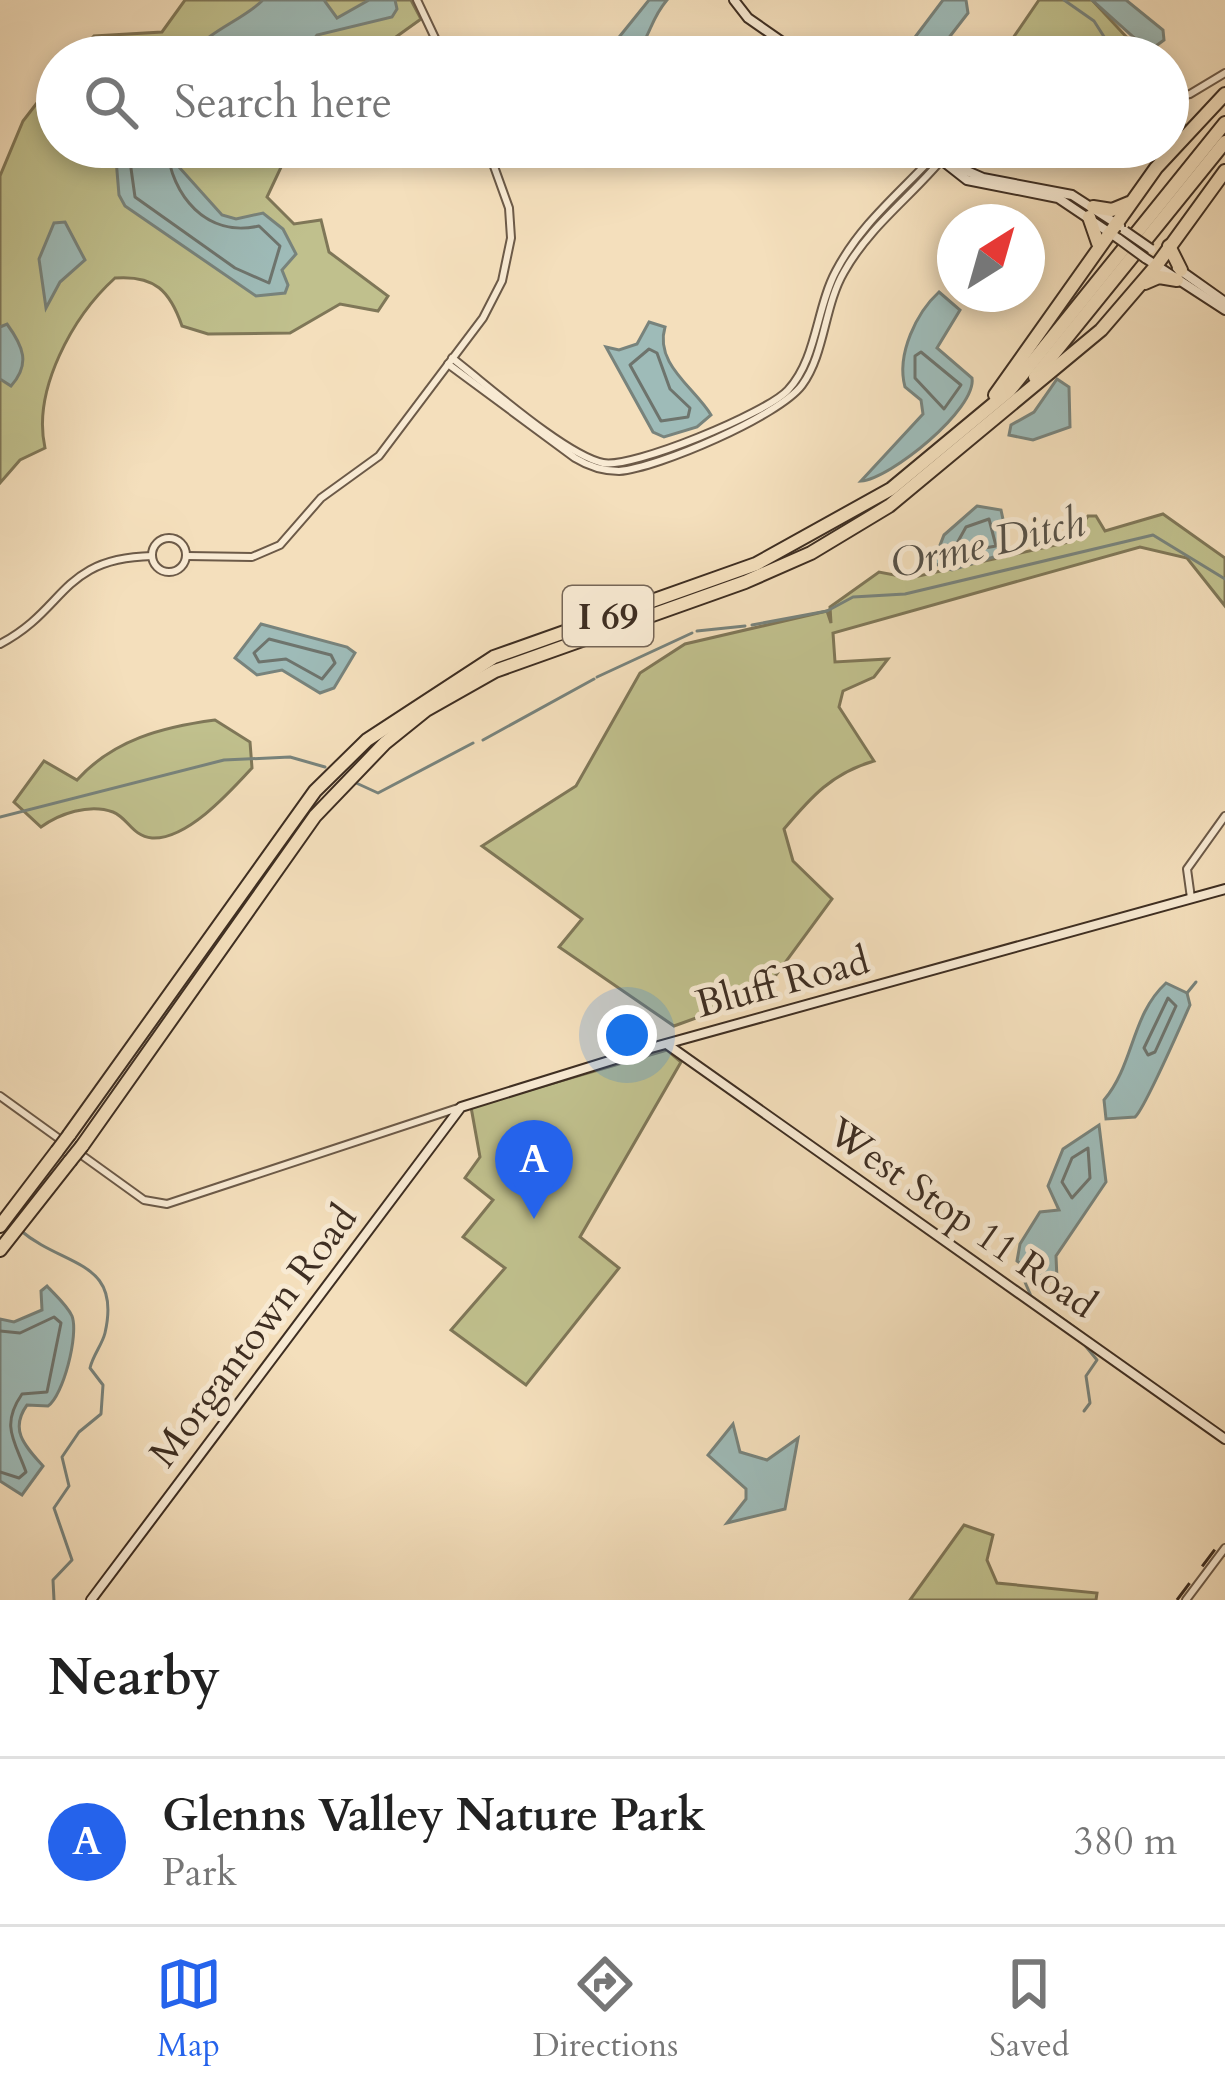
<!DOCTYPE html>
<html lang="en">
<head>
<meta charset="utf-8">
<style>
	:root { --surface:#fff; --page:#f2f2f2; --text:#222; --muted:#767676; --line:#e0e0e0; --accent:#2563eb }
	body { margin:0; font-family:Cardo,serif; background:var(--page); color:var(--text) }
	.compass { position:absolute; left:937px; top:204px; width:108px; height:108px; border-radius:50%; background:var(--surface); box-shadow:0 6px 18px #0003; rotate:37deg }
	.you { position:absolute; left:627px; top:1035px; width:42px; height:42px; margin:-30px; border:9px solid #fff; border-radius:50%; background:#1a73e8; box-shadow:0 0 0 18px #1a73e833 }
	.badge { display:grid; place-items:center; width:78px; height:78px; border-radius:50%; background:var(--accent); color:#fff; font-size:39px; font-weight:700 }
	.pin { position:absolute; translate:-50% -99px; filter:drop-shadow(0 3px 6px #0008) }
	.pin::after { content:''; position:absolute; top:63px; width:42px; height:36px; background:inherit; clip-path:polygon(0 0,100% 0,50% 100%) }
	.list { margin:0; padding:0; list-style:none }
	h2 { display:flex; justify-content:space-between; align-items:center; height:156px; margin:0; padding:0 48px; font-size:51px }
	h2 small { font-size:39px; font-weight:400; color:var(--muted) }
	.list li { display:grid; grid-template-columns:78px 1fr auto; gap:36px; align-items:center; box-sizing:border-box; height:168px; padding:0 48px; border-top:3px solid var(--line) }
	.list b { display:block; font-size:45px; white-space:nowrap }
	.list p { margin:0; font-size:39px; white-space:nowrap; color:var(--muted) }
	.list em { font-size:39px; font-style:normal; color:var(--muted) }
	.icon { flex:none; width:66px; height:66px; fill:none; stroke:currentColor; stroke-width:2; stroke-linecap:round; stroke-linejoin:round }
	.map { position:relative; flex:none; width:1225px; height:1600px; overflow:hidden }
	.search { position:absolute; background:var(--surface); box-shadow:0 6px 18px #0003; left:36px; right:36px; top:36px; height:132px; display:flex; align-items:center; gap:30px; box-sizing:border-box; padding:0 42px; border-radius:66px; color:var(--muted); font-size:45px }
	.sheet { height:324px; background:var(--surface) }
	nav { display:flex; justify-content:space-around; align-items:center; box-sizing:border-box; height:168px; border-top:3px solid var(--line); background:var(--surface); font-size:33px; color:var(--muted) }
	nav a { display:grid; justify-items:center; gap:6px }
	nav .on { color:var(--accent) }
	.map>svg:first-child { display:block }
	.green { fill:#c0c08d; stroke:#7f7758; stroke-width:3 }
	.water { fill:#9ebbb8; stroke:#78837c; stroke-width:3 }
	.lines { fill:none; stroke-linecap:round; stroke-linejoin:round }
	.shore { stroke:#6e746d; stroke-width:3 }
	.stream { stroke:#78837c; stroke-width:3 }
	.tertiary-casing { stroke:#6c5a48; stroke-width:10 }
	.secondary-casing { stroke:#3e2e22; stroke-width:12 }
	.motorway-casing { stroke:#3e2e22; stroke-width:16 }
	.tertiary { stroke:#f8ead3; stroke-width:6 }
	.secondary { stroke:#f8ead3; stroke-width:8 }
	.motorway { stroke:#f4dfbc; stroke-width:12 }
	.rail { stroke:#3e2e22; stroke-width:3; stroke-dasharray:21 21; stroke-linecap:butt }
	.secondary-bridge-casing { stroke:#3e2e22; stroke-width:12; stroke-linecap:butt }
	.motorway-bridge-casing { stroke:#3e2e22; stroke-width:16; stroke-linecap:butt }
	.secondary-bridge { stroke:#f8ead3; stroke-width:8 }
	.motorway-bridge { stroke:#f4dfbc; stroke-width:12 }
	.labels { text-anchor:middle; stroke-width:10; stroke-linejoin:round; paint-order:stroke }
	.shield { fill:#f8ead3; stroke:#766657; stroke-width:3 }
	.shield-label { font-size:36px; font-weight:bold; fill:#3e2e22 }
	.street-label { font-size:39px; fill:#3e2e22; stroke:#f8ead3 }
	.water-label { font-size:42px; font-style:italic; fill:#565148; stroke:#f8ead3 }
</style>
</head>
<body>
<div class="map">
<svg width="1225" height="1600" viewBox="0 0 1225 1600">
	<rect width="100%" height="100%" fill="#f4dfbc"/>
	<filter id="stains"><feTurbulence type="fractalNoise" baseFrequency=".00167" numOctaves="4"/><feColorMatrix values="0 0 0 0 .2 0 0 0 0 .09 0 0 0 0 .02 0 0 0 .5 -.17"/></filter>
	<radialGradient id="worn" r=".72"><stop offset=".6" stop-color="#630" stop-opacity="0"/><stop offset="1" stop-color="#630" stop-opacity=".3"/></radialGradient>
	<g class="green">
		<polygon points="185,0 411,0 421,19 368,57 75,57 94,36 162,32"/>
		<polygon points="1039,0 1092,0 1145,57 1000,57"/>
		<path d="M 57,77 L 57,147 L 300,147 L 282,165 L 267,197 L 294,224 L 321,220 L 329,252 L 388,296 L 378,311 L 340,304 L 290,333 L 208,334 L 182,326 C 170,291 155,275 115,278 C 73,316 32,390 45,448 L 20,460 L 0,483 L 0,176 L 23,121 Z"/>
		<path d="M 1163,514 L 1225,558 L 1225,606 L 1187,558 L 1140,547 L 833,633 L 835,662 L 888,659 L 874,677 L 843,691 L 839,707 L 874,761 C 832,773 811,797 784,829 L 793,861 L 832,899 L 762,994 L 674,1026 L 559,947 L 582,919 L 482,846 L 576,786 L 640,673 L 685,644 L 827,611 L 831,623 L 830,607 L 879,572 L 910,578 L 1069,542 L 1088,516 L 1096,516 L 1105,531 Z"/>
		<path d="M 215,720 L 250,742 L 252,768 C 230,792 187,840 152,838 C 132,836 128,818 113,812 C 89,803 59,814 41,827 L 14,802 L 44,761 L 77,780 C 113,740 162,727 215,720 Z"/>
		<polygon points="667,1050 681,1062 580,1237 619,1268 526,1385 451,1330 505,1268 463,1237 493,1200 465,1178 480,1157 471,1107"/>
		<polygon points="964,1525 993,1535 987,1560 997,1583 1097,1593 1096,1600 910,1600"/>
	</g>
	<g class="water">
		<path d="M 263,0 L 324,0 L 337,18 L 369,0 L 395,0 L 397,9 L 392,17 L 317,35 L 300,57 L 191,57 C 204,32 242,21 263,0 Z"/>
		<path d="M 649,0 L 667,0 C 641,30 655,57 603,57 Z"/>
		<polygon points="943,0 966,0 968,13 934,57 900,57"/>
		<polygon points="1092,0 1126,0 1163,30 1164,40 1149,51"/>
		<polygon points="115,147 175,147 181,158 178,166 222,215 236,219 263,213 283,229 296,254 282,270 288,285 285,293 256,296 125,206 119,195"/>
		<polygon points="65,222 85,260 60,282 46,308 39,259 54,223"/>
		<path d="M 939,292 L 960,310 L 937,348 L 972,378 C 977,409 890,479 861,481 L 923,414 L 921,400 L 905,387 C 896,354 917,312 939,292 Z"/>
		<path d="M 649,322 L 665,327 C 654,364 695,388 711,415 L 697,427 L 664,437 L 653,432 L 606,347 L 619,350 L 637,344 Z"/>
		<path d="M 7,324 C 23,346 31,364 11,386 L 0,379 L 0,327 Z"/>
		<polygon points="1057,379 1069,387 1070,427 1033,440 1009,435 1011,425 1034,412"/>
		<polygon points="977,506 1001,510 1010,552 952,570 933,563 944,535"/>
		<polygon points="261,624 347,647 355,653 334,688 320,693 282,670 257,675 235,658"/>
		<path d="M 1166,983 L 1187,993 L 1190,1005 C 1182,1023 1144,1110 1135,1117 L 1106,1119 L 1104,1100 C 1134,1065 1131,1015 1166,983 Z"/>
		<polygon points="1099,1125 1106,1182 1056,1256 1057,1279 1045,1283 1017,1261 1020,1244 1040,1212 1059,1210 1048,1186 1063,1149"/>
		<path d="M 47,1286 C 55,1295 67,1305 72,1316 C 79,1335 63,1396 48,1406 L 27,1405 C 9,1430 25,1446 43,1466 L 22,1495 L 0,1481 L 0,1319 L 14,1322 L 42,1310 L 41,1291 Z"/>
		<polygon points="733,1424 740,1452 767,1460 798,1438 785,1509 727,1523 746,1499 746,1489 708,1455"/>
	</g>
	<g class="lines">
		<g class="shore">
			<path d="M 128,147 L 135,197 L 235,268 L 269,283 L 280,246 L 259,226 C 207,238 171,196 167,147"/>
			<polygon points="649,349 657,353 670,389 690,408 688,417 661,421 630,365"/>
			<polygon points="921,352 961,385 944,409 915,378 915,356"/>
			<polygon points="989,519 996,546 951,554 966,527"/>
			<polygon points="269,639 331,655 335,663 322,679 286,659 259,662 254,653"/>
			<polygon points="1168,998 1176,1006 1155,1052 1148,1055 1144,1048"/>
			<polygon points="1088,1148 1090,1178 1072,1198 1062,1182 1072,1158"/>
			<path d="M 0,1331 L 20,1333 L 54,1317 L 61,1323 L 47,1392 L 22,1394 C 0,1426 15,1441 26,1472 L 19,1478 L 0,1472"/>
		</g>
		<g class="stream">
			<polyline points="1064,0 1094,21 1117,57"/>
			<polyline points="1168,112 1190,129"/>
			<polyline points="752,625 827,611 853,597 905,594 1153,535 1225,579"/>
			<polyline points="697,631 745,626"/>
			<polyline points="597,677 692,633"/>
			<polyline points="483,740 594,679"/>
			<polyline points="354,782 378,793 473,743"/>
			<polyline points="0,817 224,760 290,757 325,767"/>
			<polyline points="1187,993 1196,982"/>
			<path d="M 20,1230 C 64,1268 122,1259 105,1333 C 102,1345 93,1355 90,1368 L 103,1385 L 101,1414 L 79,1432 L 62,1457 L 69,1486 L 54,1508 L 72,1560 L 53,1580 L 54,1600"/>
			<polyline points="1024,1269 1021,1273 1031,1296 1078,1330"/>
			<polyline points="1079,1338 1097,1360 1086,1376 1090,1403 1084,1411"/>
		</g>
		<g class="tertiary-casing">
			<g id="tertiary">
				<polyline points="417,0 444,57"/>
				<polyline points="1168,98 1190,94 1225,73"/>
				<path d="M 452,358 C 486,384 565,455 603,463 C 632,469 767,413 788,390 C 817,359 816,308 836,271 C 862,221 906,188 942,147"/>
				<path d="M 448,364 L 575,458 C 588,466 603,471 619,471 C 658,468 779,416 802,385 C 825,354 824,306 844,272 C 872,222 918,192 952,147"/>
				<circle cx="169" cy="555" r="17"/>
				<polyline points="187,556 252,557 280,545 321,498 379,456 483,318 502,281 511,238 509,208 487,147"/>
				<path d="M 0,644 C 67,609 60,558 152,556"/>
				<polyline points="1191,898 1187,869 1225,816"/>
				<polyline points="0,1096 65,1143"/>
				<polyline points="76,1151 144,1200 167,1204 461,1107"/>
				<polyline points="1186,1600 1225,1548"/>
			</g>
		</g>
		<g class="secondary-casing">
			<g id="secondary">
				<polyline points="734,0 748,18 804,57"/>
				<polyline points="925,147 967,180 1058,198 1119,239"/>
				<polyline points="951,164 983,178 1072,195 1120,226"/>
				<polyline points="1145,258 1225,310"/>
				<polyline points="1177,268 1225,302"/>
				<polyline points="668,1045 1225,1439"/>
				<polyline points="91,1600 461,1107 651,1048 1225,889"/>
			</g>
		</g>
		<g class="motorway-casing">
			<g id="motorway">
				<polyline points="1093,207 1112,210 1129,203"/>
				<polyline points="1089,217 1098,243"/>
				<polyline points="1169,246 1181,270"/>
				<polyline points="1145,283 1159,277 1177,280"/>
				<polyline points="1035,377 1225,142"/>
				<polyline points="995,395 1156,168 1225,94"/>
				<polyline points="69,1135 315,791 367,740 494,657 756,564 891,489 1009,391 1225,123"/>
				<polyline points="82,1146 315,816 385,743 426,710 495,671 745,582 811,553 889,506 1101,330 1156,266 1225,171"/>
				<polyline points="0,1226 57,1151"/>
				<polyline points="0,1250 70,1161"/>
			</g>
		</g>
		<use href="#tertiary" class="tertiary"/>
		<use href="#secondary" class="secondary"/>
		<use href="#motorway" class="motorway"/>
		<polyline class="rail" points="1177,1600 1225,1536"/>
		<g class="secondary-bridge-casing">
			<g id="secondary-bridge">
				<polyline points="1125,231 1151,249"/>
				<polyline points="1119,239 1145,258"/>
			</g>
		</g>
		<g class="motorway-bridge-casing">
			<g id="motorway-bridge">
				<polyline points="57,1151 69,1135"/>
				<polyline points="70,1161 82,1146"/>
			</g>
		</g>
		<use href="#secondary-bridge" class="secondary-bridge"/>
		<use href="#motorway-bridge" class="motorway-bridge"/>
	</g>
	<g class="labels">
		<rect class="shield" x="563" y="586" width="90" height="60" rx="9"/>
		<g class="shield-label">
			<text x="608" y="629">I 69</text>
		</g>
		<g class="street-label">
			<text transform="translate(782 981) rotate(-15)" y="14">Bluff Road</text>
			<text transform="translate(963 1217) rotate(35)" y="14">West Stop 11 Road</text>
			<text transform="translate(252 1335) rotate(-53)" y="14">Morgantown Road</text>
		</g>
		<g class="water-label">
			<text transform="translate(987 542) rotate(-13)" y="15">Orme Ditch</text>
		</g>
	</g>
	<rect width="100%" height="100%" filter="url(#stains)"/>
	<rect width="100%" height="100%" fill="url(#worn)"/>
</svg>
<svg class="compass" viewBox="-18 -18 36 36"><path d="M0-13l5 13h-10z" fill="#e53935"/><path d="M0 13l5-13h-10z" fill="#767676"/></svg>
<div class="you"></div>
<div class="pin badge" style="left:534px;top:1219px">A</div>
<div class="search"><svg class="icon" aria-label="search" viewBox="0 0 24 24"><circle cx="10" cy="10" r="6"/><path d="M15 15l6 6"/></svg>Search here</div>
</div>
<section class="sheet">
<h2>Nearby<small></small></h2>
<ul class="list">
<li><span class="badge">A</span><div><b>Glenns Valley Nature Park</b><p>Park</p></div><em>380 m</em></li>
</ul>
</section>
<nav>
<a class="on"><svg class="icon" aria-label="map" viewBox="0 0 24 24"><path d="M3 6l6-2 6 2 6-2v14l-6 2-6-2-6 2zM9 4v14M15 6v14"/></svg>Map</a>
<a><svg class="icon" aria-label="directions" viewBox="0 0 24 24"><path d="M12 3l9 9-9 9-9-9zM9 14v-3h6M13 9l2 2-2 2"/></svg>Directions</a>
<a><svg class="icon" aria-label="saved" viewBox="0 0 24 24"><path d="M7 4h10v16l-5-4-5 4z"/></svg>Saved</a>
</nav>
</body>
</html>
